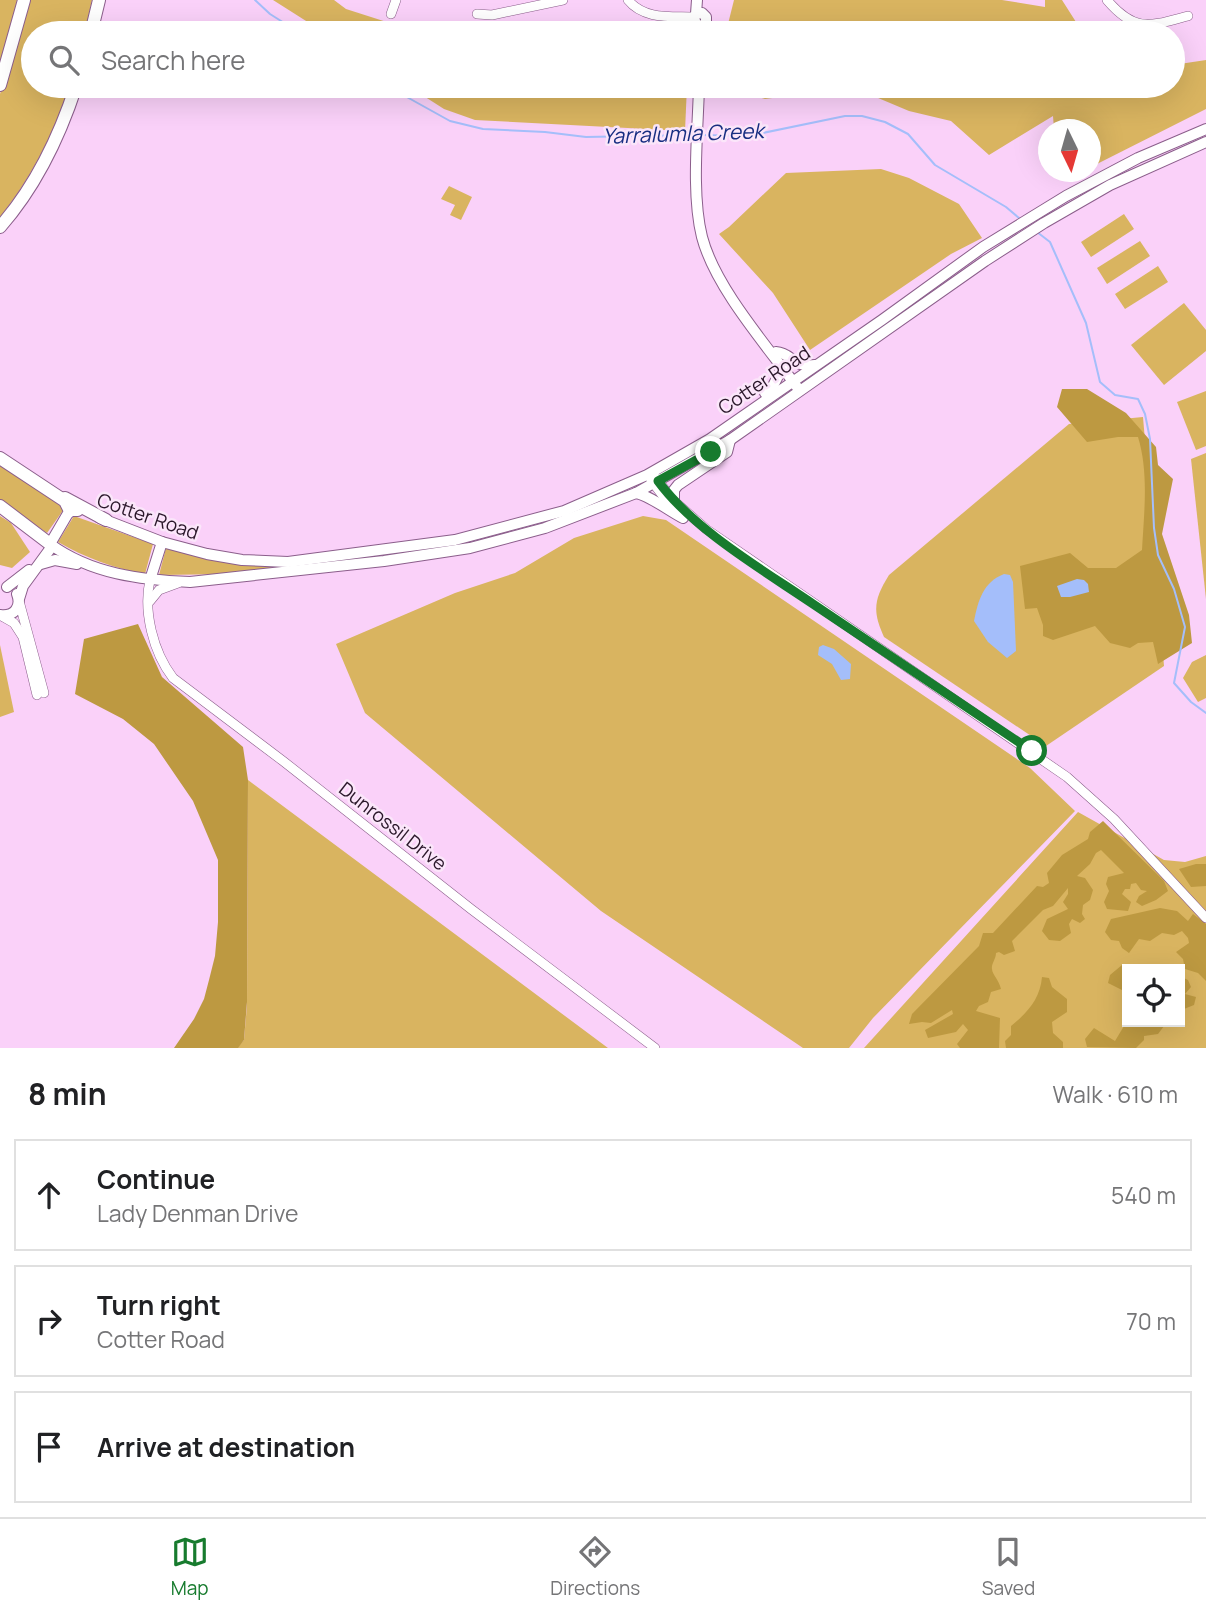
<!DOCTYPE html>
<html lang="en">
<head>
<meta charset="utf-8">
<style>
	:root { --surface:#fff; --page:#f2f2f2; --text:#202124; --muted:#757577; --line:#e0e0e0; --accent:#177b2e }
	body { margin:0; font-family:Manrope,sans-serif; background:var(--page); color:var(--text) }
	.controls { position:absolute; right:21px; bottom:21px; display:grid; overflow:hidden; border-radius:0px; box-shadow:0 7px 28px #0002 }
	.controls button { width:63px; height:63px; display:grid; place-items:center; padding:0; border:0; border-bottom:2px solid var(--line); background:var(--surface); color:var(--text); font:35px sans-serif }
	.compass { position:absolute; left:1038px; top:119px; width:63px; height:63px; border-radius:50%; background:var(--surface); box-shadow:0 7px 28px #0002; rotate:175deg }
	.stop { position:absolute; width:21px; height:21px; margin:-16px; border:5px solid #177b2e; border-radius:50%; background:#fff }
	.stop.end { background:#177b2e; border-color:#fff; box-shadow:0 2px 7px #0008 }
	.list { margin:0; padding:0; list-style:none }
	h2 { display:flex; justify-content:space-between; align-items:center; height:91px; margin:0; padding:0 28px; font-size:30px }
	h2 small { font-size:23px; font-weight:400; color:var(--muted) }
	.list li { display:grid; grid-template-columns:46px 1fr auto; gap:21px; align-items:center; box-sizing:border-box; height:112px; margin:0 14px 14px; padding:0 14px; border:2px solid var(--line); border-radius:0px }
	.list b { display:block; font-size:26px; white-space:nowrap }
	.list p { margin:0; font-size:23px; white-space:nowrap; color:var(--muted) }
	.list em { font-size:23px; font-style:normal; color:var(--muted) }
	.icon { flex:none; width:38px; height:38px; fill:none; stroke:currentColor; stroke-width:2; stroke-linecap:round; stroke-linejoin:round }
	.map { position:relative; flex:none; width:1206px; height:1048px; overflow:hidden }
	.search { position:absolute; background:var(--surface); box-shadow:0 7px 28px #0002; left:21px; right:21px; top:21px; height:77px; display:flex; align-items:center; gap:18px; box-sizing:border-box; padding:0 24px; border-radius:38px; color:var(--muted); font-size:26px }
	.sheet { height:469px; background:var(--surface) }
	nav { display:flex; justify-content:space-around; align-items:center; box-sizing:border-box; height:98px; border-top:2px solid var(--line); background:var(--surface); font-size:19px; color:var(--muted) }
	nav a { display:grid; justify-items:center; gap:4px }
	nav .on { color:var(--accent) }
	.map>svg:first-child { display:block }
	.green { fill:#d9b460; fill-rule:evenodd }
	.forest { fill:#bd9941 }
	.water { fill:#a4befa }
	.lines { fill:none; stroke-linecap:round; stroke-linejoin:round }
	.stream { stroke:#a4befa; stroke-width:2 }
	.minor-casing { stroke:#8b5e8b; stroke-width:10 }
	.major-casing { stroke:#8b5e8b; stroke-width:12 }
	.highway-casing { stroke:#8b5e8b; stroke-width:14 }
	.minor { stroke:#fff; stroke-width:9 }
	.major { stroke:#fff; stroke-width:10 }
	.highway { stroke:#fff; stroke-width:12 }
	.route { stroke:#177b2e; stroke-width:9 }
	.labels { text-anchor:middle; stroke-width:5; stroke-linejoin:round; paint-order:stroke }
	.street-label { font-size:19px; fill:#2a172a; stroke:#fbe6fa }
	.water-label { font-size:21px; font-style:italic; fill:#172e82; stroke:#fbe6fa }
</style>
</head>
<body>
<div class="map">
<svg width="1206" height="1048" viewBox="0 0 1206 1048">
	<rect width="100%" height="100%" fill="#fad1f9"/>
	<g class="green">
		<polygon points="0,0 17,0 7,47 0,63"/>
		<path d="M 28,0 L 92,0 L 85,33 L 33,33 L 33,86 L 70,86 C 53,134 32,177 0,217 L 0,94 Z"/>
		<polygon points="273,0 334,0 346,9 421,33 325,33"/>
		<polygon points="734,0 1002,0 1045,7 1045,0 1062,0 1083,33 728,33 727,28"/>
		<polygon points="1206,60 1206,109 1091,167 1090,130 1054,129 1053,116 989,155 951,121 909,111 852,87 765,99 739,90 736,86 1173,86 1173,65"/>
		<polygon points="408,86 687,86 685,131 475,120 444,109"/>
		<polygon points="881,169 909,178 959,204 982,238 951,254 810,350 773,293 719,234 729,227 786,173"/>
		<polygon points="449,186 472,197 461,220 450,215 455,205 441,199"/>
		<polygon points="1124,214 1134,229 1091,257 1081,242"/>
		<polygon points="1140,241 1150,256 1107,284 1097,268"/>
		<polygon points="1158,266 1168,282 1125,309 1115,294"/>
		<polygon points="1184,303 1206,330 1206,351 1164,385 1131,345"/>
		<polygon points="1206,391 1206,446 1196,450 1177,402"/>
		<path d="M 1143,417 L 1164,666 L 1046,746 L 884,637 C 872,611 874,599 889,575 L 1069,424 Z"/>
		<polygon points="1206,453 1206,599 1191,459"/>
		<polygon points="0,463 51,497 64,509 47,533 0,500"/>
		<polygon points="0,516 11,523 30,552 12,568 0,565"/>
		<path d="M 74,516 L 153,544 L 145,574 C 113,568 86,558 58,542 Z"/>
		<polygon points="643,516 666,520 1030,768 1075,811 873,1018 849,1048 803,1048 601,911 365,713 336,644 455,593 515,573 574,538"/>
		<polygon points="166,548 221,562 294,564 233,574 159,575"/>
		<polygon points="0,645 14,712 0,717"/>
		<polygon points="1206,655 1206,698 1198,702 1183,678 1192,662"/>
		<polygon points="248,780 608,1048 237,1048 244,1040 247,1005"/>
		<path d="M 1078,812 L 1164,860 L 1185,862 L 1206,856 L 1206,1048 L 864,1048 ZM 1127,969 L 1180,969 L 1180,1022 L 1127,1022 Z"/>
	</g>
	<g class="forest">
		<path d="M 1062,389 L 1087,389 L 1126,413 L 1156,447 L 1158,465 L 1173,479 L 1162,534 L 1189,615 L 1192,643 L 1158,664 L 1153,642 L 1138,643 L 1130,648 L 1110,643 L 1095,626 L 1053,640 L 1043,636 L 1043,625 L 1037,608 L 1025,609 L 1020,566 L 1070,553 L 1088,568 L 1116,568 L 1142,550 C 1144,513 1149,473 1138,437 L 1118,437 L 1087,442 L 1057,407 Z"/>
		<polygon points="138,624 162,677 243,747 248,780 247,1002 244,1040 238,1048 174,1048 194,1019 204,999 209,980 215,956 218,922 218,860 193,801 154,744 123,719 75,694 84,639"/>
		<path d="M 1103,821 L 1164,881 L 1168,891 L 1156,900 L 1142,906 L 1136,902 L 1139,896 L 1147,891 L 1141,890 L 1136,883 L 1131,884 L 1130,889 L 1125,889 L 1122,894 L 1131,902 L 1128,911 L 1107,909 L 1104,902 L 1109,891 L 1106,884 L 1108,877 L 1124,873 L 1101,850 L 1096,853 L 1090,864 L 1077,876 L 1085,878 L 1093,890 L 1090,900 L 1083,905 L 1082,914 L 1085,919 L 1080,923 L 1072,919 L 1069,924 L 1071,933 L 1060,941 L 1049,940 L 1042,931 L 1047,919 L 1068,909 L 1063,902 L 1068,894 L 1068,888 L 1053,906 L 1043,910 L 1012,941 L 1015,951 L 1004,955 L 999,952 L 996,953 C 996,959 991,964 992,969 C 992,974 999,980 1001,989 L 991,992 L 988,1002 L 979,1006 L 976,1011 L 1000,1018 L 999,1048 L 960,1048 L 957,1044 L 968,1030 L 963,1024 L 956,1032 L 928,1038 L 925,1030 L 953,1014 L 952,1010 L 931,1023 L 922,1022 L 909,1024 L 912,1014 L 979,946 L 983,933 L 993,933 L 1037,886 L 1043,887 L 1049,883 L 1047,873 L 1062,855 L 1088,839 L 1090,832 Z"/>
		<polygon points="1196,864 1206,864 1206,886 1191,887 1179,869"/>
		<polygon points="1160,908 1177,911 1188,921 1193,914 1206,924 1206,981 1198,973 1185,969 1183,959 1176,952 1189,943 1188,938 1182,931 1174,935 1162,933 1150,941 1139,939 1129,953 1122,948 1119,941 1111,940 1105,932 1111,919"/>
		<polygon points="1122,965 1131,967 1139,965 1143,969 1127,969 1127,986 1124,991 1108,983 1110,975"/>
		<path d="M 1042,977 L 1049,978 L 1052,987 L 1067,999 L 1067,1012 L 1052,1022 L 1053,1033 L 1063,1042 L 1063,1048 L 1006,1048 L 1005,1041 L 1011,1035 L 1011,1026 C 1028,1012 1040,999 1042,977 Z"/>
		<polygon points="1182,977 1188,980 1191,987 1185,994 1196,997 1194,1005 1184,1009 1183,1014 1180,1015 1180,980"/>
		<polygon points="1127,1021 1167,1022 1158,1034 1144,1036 1144,1040 1136,1048 1087,1047 1085,1039 1094,1028 1115,1041"/>
	</g>
	<g class="water">
		<path d="M 1004,574 L 1010,575 L 1013,582 L 1016,651 L 1007,658 L 988,642 L 974,621 C 978,601 983,582 1004,574 Z"/>
		<polygon points="1077,579 1084,580 1088,584 1089,592 1070,597 1061,597 1057,586"/>
		<polygon points="823,645 834,649 851,664 850,679 841,680 832,664 818,655 819,647"/>
	</g>
	<g class="lines">
		<g class="stream">
			<polyline points="255,0 270,14 300,33"/>
			<polyline points="387,86 450,121 483,129 545,132 586,137 691,135"/>
			<polyline points="700,135 748,136 845,116 862,116 885,122 908,134 935,165 1006,207 1019,218"/>
			<polyline points="1037,232 1050,242 1086,323 1100,382 1115,395 1138,399 1145,414 1150,439 1154,528 1158,555 1174,589 1185,627 1174,683 1191,702 1206,713"/>
		</g>
		<g class="minor-casing">
			<g id="minor">
				<path d="M 628,0 C 644,20 671,16 694,17"/>
				<path d="M 1107,0 C 1135,33 1150,26 1188,16"/>
				<polyline points="391,14 396,0"/>
				<polyline points="477,14 492,15 563,0"/>
				<polyline points="655,477 674,501 706,529 1067,777 1114,819 1206,918"/>
				<polyline points="651,480 672,508"/>
				<path d="M 150,580 C 143,611 153,652 173,678 L 283,761 L 471,909 L 655,1048"/>
				<polyline points="19,601 44,693"/>
				<polyline points="150,601 159,590 178,583"/>
				<polyline points="0,615 14,623 23,637 37,695"/>
			</g>
		</g>
		<g class="major-casing">
			<g id="major">
				<polyline points="696,14 697,0"/>
				<polyline points="697,25 702,26 706,22 706,17 702,13 698,13 694,17 698,33"/>
				<path d="M 699,86 C 698,131 691,193 702,237 C 715,287 766,345 797,387"/>
				<path d="M 776,352 C 793,353 791,368 815,365"/>
				<polyline points="765,393 773,386 782,368"/>
				<path d="M 636,493 C 649,495 669,511 683,518"/>
				<polyline points="674,501 674,490 678,485 727,452 730,440"/>
				<polyline points="100,518 162,542 207,554 242,560 288,562 455,540 564,511 647,475 710,439 882,320 983,247 1066,196 1138,158 1206,129"/>
				<path d="M 50,544 C 91,574 141,580 190,582 L 384,561 L 470,548 L 545,528 L 636,493 L 730,440 L 985,261 L 1044,223 L 1110,185 L 1206,142"/>
				<polyline points="41,564 55,560 77,564"/>
				<polyline points="150,580 162,542"/>
				<polyline points="7,587 29,570"/>
				<polyline points="19,599 23,586 50,549 50,544 67,515 70,511 78,511"/>
				<path d="M 0,615 C 14,617 22,607 17,594"/>
			</g>
		</g>
		<g class="highway-casing">
			<g id="highway">
				<polyline points="91,33 99,0"/>
				<polyline points="0,85 24,0"/>
				<path d="M 0,227 C 36,186 59,138 76,86"/>
				<polyline points="0,458 65,501 70,511"/>
				<polyline points="65,498 106,520"/>
				<polyline points="0,506 50,544"/>
			</g>
		</g>
		<use href="#minor" class="minor"/>
		<use href="#major" class="major"/>
		<use href="#highway" class="highway"/>
	</g>
	<g class="lines">
		<path class="route" d="M 711,452 L 658,481 C 694,530 763,570 813,604 C 886,653 959,702 1032,751"/>
	</g>
	<g class="labels">
		<g class="street-label">
			<text transform="translate(764 380) rotate(-34)" y="7">Cotter Road</text>
			<text transform="translate(148 516) rotate(19)" y="7">Cotter Road</text>
			<text transform="translate(393 826) rotate(38)" y="7">Dunrossil Drive</text>
		</g>
		<g class="water-label">
			<text transform="translate(683 134) rotate(-2)" y="7">Yarralumla Creek</text>
		</g>
	</g>
</svg>
<div class="controls">
<button><svg class="icon" aria-label="locate" viewBox="0 0 24 24"><circle cx="12" cy="12" r="6"/><path d="M12 2v4M12 18v4M2 12h4M18 12h4"/></svg></button>
</div>
<svg class="compass" viewBox="-18 -18 36 36"><path d="M0-13l5 13h-10z" fill="#e53935"/><path d="M0 13l5-13h-10z" fill="#757577"/></svg>
<div class="stop" style="left:1032px;top:751px"></div>
<div class="stop end" style="left:711px;top:452px"></div>
<div class="search"><svg class="icon" aria-label="search" viewBox="0 0 24 24"><circle cx="10" cy="10" r="6"/><path d="M15 15l6 6"/></svg>Search here</div>
</div>
<section class="sheet">
<h2>8 min<small>Walk · 610 m</small></h2>
<ul class="list">
<li><svg class="icon" aria-label="ahead" viewBox="0 0 24 24"><path d="M12 20V5M6 11l6-6 6 6"/></svg><div><b>Continue</b><p>Lady Denman Drive</p></div><em>540 m</em></li>
<li><svg class="icon" aria-label="right" viewBox="0 0 24 24"><path d="M7 20v-9h11M14 6l5 5-5 5"/></svg><div><b>Turn right</b><p>Cotter Road</p></div><em>70 m</em></li>
<li><svg class="icon" aria-label="arrive" viewBox="0 0 24 24"><path d="M6 21V4h12l-3 4 3 4H6"/></svg><div><b>Arrive at destination</b></div></li>
</ul>
</section>
<nav>
<a class="on"><svg class="icon" aria-label="map" viewBox="0 0 24 24"><path d="M3 6l6-2 6 2 6-2v14l-6 2-6-2-6 2zM9 4v14M15 6v14"/></svg>Map</a>
<a><svg class="icon" aria-label="directions" viewBox="0 0 24 24"><path d="M12 3l9 9-9 9-9-9zM9 14v-3h6M13 9l2 2-2 2"/></svg>Directions</a>
<a><svg class="icon" aria-label="saved" viewBox="0 0 24 24"><path d="M7 4h10v16l-5-4-5 4z"/></svg>Saved</a>
</nav>
</body>
</html>
